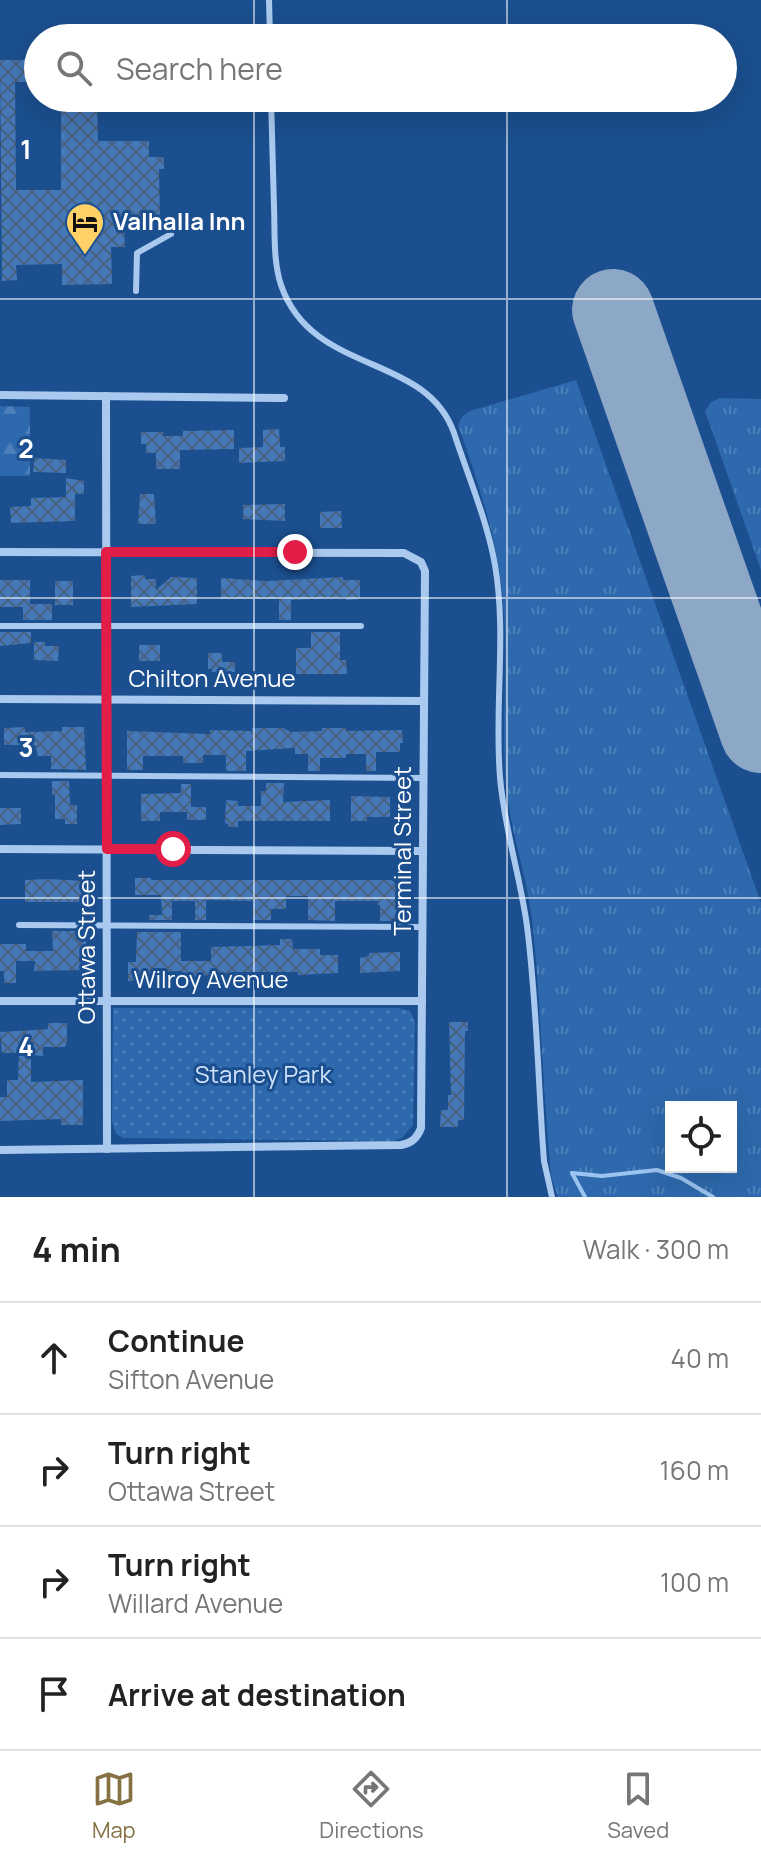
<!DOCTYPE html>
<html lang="en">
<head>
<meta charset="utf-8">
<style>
	:root { --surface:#fff; --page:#f2f2f2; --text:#222; --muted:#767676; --line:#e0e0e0; --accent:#857141 }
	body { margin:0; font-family:Manrope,sans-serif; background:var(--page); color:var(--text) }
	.controls { position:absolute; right:24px; bottom:24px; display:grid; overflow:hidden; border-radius:0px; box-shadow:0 8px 32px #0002 }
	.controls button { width:72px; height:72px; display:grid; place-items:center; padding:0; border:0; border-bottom:2px solid var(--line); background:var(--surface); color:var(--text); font:40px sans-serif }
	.stop { position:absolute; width:24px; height:24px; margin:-18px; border:6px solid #e11d48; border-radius:50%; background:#fff }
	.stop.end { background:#e11d48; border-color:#fff; box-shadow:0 2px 8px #0008 }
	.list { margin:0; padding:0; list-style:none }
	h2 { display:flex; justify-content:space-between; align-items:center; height:104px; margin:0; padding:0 32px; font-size:34px }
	h2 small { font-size:26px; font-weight:400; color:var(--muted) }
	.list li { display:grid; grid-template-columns:52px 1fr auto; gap:24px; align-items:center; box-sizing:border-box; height:112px; padding:0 32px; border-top:2px solid var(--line) }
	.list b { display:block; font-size:30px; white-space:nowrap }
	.list p { margin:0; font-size:26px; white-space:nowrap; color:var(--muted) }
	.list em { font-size:26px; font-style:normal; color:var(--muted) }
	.icon { flex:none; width:44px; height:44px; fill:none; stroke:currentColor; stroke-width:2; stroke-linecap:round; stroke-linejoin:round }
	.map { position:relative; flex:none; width:761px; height:1197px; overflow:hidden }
	.search { position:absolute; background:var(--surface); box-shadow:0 8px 32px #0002; left:24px; right:24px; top:24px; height:88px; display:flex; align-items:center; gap:20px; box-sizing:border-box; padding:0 28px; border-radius:44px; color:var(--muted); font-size:30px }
	.sheet { height:552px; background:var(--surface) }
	nav { display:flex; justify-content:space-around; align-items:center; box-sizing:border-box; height:112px; border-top:2px solid var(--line); background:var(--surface); font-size:22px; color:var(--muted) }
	nav a { display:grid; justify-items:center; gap:4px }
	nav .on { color:var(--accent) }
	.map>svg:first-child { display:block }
	.grass { fill:url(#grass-tufts); fill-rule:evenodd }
	.forest { fill:url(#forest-firs) }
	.park { fill:url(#park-dots) }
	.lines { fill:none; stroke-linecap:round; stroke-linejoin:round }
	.stream { stroke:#9cc4f0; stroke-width:4 }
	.runway { stroke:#8da7c7; stroke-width:82 }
	.building { fill:url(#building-cross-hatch) }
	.path { stroke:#a9c9ee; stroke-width:2; stroke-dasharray:4 6; stroke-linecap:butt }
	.lane { stroke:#a9c9ee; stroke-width:6 }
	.street { stroke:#a9c9ee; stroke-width:8 }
	.route { stroke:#e11d48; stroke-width:10 }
	.grid { fill:none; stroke:#fff; stroke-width:2; stroke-opacity:0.55 }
	.labels { text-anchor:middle; stroke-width:6; stroke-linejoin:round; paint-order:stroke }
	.poi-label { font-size:24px; font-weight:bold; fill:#fff; stroke:#1b4f8f; text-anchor:start }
	.street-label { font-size:24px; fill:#fff; stroke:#1b4f8f }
	.park-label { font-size:24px; fill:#cfe3fa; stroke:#1b4f8f }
	.grid-label { font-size:26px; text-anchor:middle; font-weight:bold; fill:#fff; stroke:#1b4f8f; stroke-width:6; stroke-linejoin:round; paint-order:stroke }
</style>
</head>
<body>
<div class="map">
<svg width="761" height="1197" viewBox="0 0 761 1197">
	<defs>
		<pattern id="grass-tufts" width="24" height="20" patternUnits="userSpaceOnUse" patternTransform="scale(2)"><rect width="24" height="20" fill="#2e69ad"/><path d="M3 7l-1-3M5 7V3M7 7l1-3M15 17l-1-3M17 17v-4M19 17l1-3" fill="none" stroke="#4d80b9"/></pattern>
		<pattern id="forest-firs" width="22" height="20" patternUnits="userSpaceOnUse" patternTransform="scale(2)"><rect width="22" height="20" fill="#2e69ad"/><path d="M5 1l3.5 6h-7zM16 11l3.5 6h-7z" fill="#4d80b9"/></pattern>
		<pattern id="park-dots" width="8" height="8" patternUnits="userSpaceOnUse" patternTransform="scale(2)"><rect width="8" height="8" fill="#2e69ad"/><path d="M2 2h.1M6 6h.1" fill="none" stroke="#4d80b9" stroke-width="1.8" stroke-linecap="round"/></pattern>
		<pattern id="building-cross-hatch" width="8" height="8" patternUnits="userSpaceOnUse" patternTransform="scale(2)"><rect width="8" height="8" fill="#4478b7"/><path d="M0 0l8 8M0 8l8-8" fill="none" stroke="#486282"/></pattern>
	</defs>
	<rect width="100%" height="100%" fill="#1b4f8f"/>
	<g class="grass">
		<path d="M 576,380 L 761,903 L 761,1197 L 558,1197 L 551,1176 C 543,1093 541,1010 533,927 C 528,878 510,832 506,784 C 501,727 508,670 504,613 C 500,547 480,487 458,425 L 462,417 L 470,411 ZM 671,1107 L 731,1107 L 731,1167 L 671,1167 Z"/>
		<polygon points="720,398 761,399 761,570 705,411 711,402"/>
	</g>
	<polygon class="forest" points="0,406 30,407 30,476 0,476"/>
	<polygon class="park" points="113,1008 399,1008 410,1011 415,1022 413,1125 402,1138 394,1141 124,1138 116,1134 112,1122"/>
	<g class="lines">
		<g class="stream">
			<polyline points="572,1173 602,1176 657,1170 681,1178 713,1197"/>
			<polyline points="572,1173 585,1197"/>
		</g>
		<polyline class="runway" points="613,310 761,732"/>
	</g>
	<g class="building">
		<polygon points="0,60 38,60 38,82 15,82 16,190 61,190 61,98 97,98 98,141 149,141 149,157 164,157 164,169 159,169 160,226 124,227 125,247 111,247 112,284 62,285 62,264 16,265 17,280 2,281"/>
		<polygon points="279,429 280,447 285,447 285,461 239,463 239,448 263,447 263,430"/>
		<polygon points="234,430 234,449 180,450 180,469 156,469 156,453 146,453 146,444 141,444 141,432 163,432 163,436 183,436 183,431"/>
		<polygon points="34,458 66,460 66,473 33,472"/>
		<polygon points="66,478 84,481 84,494 75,494 75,521 11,523 10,507 31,506 31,498 66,497"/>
		<polygon points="140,494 154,494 156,524 138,524"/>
		<polygon points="285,504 285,521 243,519 243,505"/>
		<polygon points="341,511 342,528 320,528 320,512"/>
		<polygon points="145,575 145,579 156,579 156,590 171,577 197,578 197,604 131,607 131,576"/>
		<polygon points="343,577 343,580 360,580 360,599 346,600 346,597 291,600 291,620 279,620 279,599 221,599 221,578 266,581"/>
		<polygon points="0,580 30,580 30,604 52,604 52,620 23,620 23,607 0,607"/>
		<rect x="55" y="581" width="18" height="24"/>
		<polygon points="0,632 31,632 31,643 0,646"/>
		<polygon points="311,632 340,632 340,660 346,660 347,674 296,674 296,648 311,648"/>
		<polygon points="34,642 45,642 45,646 59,646 58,661 34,660"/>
		<rect x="139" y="645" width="21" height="16"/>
		<polygon points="208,653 222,653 222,662 235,662 235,672 212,672 212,669 208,669"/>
		<polygon points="25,727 25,732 62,731 62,727 84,727 86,770 51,769 51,756 38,756 35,745 4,745 4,728"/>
		<polygon points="252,728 283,728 290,732 322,731 322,728 346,728 346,731 402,730 403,743 400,743 400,752 376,752 376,771 366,771 366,754 346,754 346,758 320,758 320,771 308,771 308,754 295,754 295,748 246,751 246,771 226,771 226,755 203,755 203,763 183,763 183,756 143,756 143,770 127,770 127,731 210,734 210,730 252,731"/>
		<polygon points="52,781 69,781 70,805 77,805 77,824 65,824 65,819 55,819 55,795 52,795"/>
		<polygon points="266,783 284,783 283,802 330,800 330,821 238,821 238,827 228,827 228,824 225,823 226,800 238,801 238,806 261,806 261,791 266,791"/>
		<polygon points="181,784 191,784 191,807 206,807 206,820 187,820 187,812 160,812 160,821 141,821 141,794 181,793"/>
		<polygon points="351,796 390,797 390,817 367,817 367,821 351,821"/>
		<polygon points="0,808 21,808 21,824 0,825"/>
		<polygon points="135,878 151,878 151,880 394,880 394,883 401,883 401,911 404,911 403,921 380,921 380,905 378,905 378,901 335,901 335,921 308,920 308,896 286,896 286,909 271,909 271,920 253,920 254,901 206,900 206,920 195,920 195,901 172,901 172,920 149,920 149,915 162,915 161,895 135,895"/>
		<polygon points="49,879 85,881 85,902 25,902 25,880"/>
		<polygon points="52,931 86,931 86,970 34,971 35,961 16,961 16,983 4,983 4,971 0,971 0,944 26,944 26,951 53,951"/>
		<polygon points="137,932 181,932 181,961 211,961 211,947 280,945 280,939 292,939 293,949 320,949 320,955 338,955 338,973 298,975 298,972 233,972 219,976 196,975 197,980 181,980 181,971 150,972 150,975 141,975 141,981 128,981 128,962 136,962"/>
		<polygon points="400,952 400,971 360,973 360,958 369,956 369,953"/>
		<polygon points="449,1022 468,1022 468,1031 465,1031 464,1120 458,1120 458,1127 440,1127 441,1110 448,1110 448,1095 451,1095"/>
		<polygon points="48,1023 67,1023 67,1042 65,1047 43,1047 43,1056 31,1055 31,1082 83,1080 83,1125 61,1125 61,1119 0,1121 0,1097 7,1097 7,1080 18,1080 19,1053 2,1053 0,1032 48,1029"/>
	</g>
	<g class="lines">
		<polyline class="path" points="401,861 401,880"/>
		<g class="lane">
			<polyline points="269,0 270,38"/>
			<path d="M 271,98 C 272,134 273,171 274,207 C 275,232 273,261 281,285 C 312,376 426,352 454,433 C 468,476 487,520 495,565 C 507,635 494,707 500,777 C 504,828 520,875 527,926 C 537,1004 538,1083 544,1161 L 552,1197"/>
			<polyline points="136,291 137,253 171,234"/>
			<polyline points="0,626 361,626"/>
			<polyline points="0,775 423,778"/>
			<polyline points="19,925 423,927"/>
		</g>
		<g class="street">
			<polyline points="0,395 284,398"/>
			<polyline points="106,396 107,1149"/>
			<path d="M 0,552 L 404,553 L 421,562 L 425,571 L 421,1128 C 417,1138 412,1143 401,1145 L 0,1150"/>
			<polyline points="0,699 424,701"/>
			<polyline points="0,849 423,851"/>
			<polyline points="0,1001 422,1001"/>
		</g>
	</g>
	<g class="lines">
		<polyline class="route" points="173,849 107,849 106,552 295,552"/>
	</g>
	<path class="grid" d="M 254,0 L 254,38M 507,0 L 507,38M 254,98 L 254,1197M 507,98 L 507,1197M 0,299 L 761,299M 0,598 L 761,598M 0,898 L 761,898"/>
	<defs>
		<g id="hotel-pin" transform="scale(2)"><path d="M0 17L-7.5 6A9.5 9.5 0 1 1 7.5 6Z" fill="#ffd166" stroke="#1b4f8f"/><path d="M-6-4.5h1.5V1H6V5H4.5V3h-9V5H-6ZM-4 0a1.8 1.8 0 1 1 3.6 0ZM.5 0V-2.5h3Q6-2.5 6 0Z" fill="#111"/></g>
	</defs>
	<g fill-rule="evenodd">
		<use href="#hotel-pin" x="85" y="222"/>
	</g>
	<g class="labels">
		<g class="poi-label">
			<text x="113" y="230">Valhalla Inn</text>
		</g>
		<g class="street-label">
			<text x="212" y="687">Chilton Avenue</text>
			<text transform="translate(403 851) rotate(-90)" y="8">Terminal Street</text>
			<text transform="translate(87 947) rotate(-90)" y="8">Ottawa Street</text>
			<text x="211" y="988">Wilroy Avenue</text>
		</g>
		<g class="park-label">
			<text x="263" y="1083">Stanley Park</text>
		</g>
	</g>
	<g class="grid-label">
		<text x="26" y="159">1</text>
		<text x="26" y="458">2</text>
		<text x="26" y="757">3</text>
		<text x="26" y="1056">4</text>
	</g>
</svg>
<div class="controls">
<button><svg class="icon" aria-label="locate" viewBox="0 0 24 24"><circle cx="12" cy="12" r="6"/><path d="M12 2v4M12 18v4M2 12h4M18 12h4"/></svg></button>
</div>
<div class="stop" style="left:173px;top:849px"></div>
<div class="stop end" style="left:295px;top:552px"></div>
<div class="search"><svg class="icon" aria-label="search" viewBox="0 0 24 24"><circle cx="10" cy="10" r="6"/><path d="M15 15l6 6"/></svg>Search here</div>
</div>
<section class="sheet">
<h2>4 min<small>Walk · 300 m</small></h2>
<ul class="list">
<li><svg class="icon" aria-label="ahead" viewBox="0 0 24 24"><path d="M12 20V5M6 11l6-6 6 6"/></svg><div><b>Continue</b><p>Sifton Avenue</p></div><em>40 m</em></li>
<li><svg class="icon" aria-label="right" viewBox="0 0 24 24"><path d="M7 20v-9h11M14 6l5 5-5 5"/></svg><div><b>Turn right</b><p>Ottawa Street</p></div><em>160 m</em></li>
<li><svg class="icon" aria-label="right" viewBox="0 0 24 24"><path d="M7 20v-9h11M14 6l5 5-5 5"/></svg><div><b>Turn right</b><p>Willard Avenue</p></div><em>100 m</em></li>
<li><svg class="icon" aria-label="arrive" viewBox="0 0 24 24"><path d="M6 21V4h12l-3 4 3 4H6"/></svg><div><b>Arrive at destination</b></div></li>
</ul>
</section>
<nav>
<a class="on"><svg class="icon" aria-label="map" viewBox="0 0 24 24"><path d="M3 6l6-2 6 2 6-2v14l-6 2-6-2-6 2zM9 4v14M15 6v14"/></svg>Map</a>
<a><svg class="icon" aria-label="directions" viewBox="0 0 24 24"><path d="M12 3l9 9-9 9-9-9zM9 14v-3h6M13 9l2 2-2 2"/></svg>Directions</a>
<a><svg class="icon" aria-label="saved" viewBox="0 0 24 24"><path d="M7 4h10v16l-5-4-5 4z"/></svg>Saved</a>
</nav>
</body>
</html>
